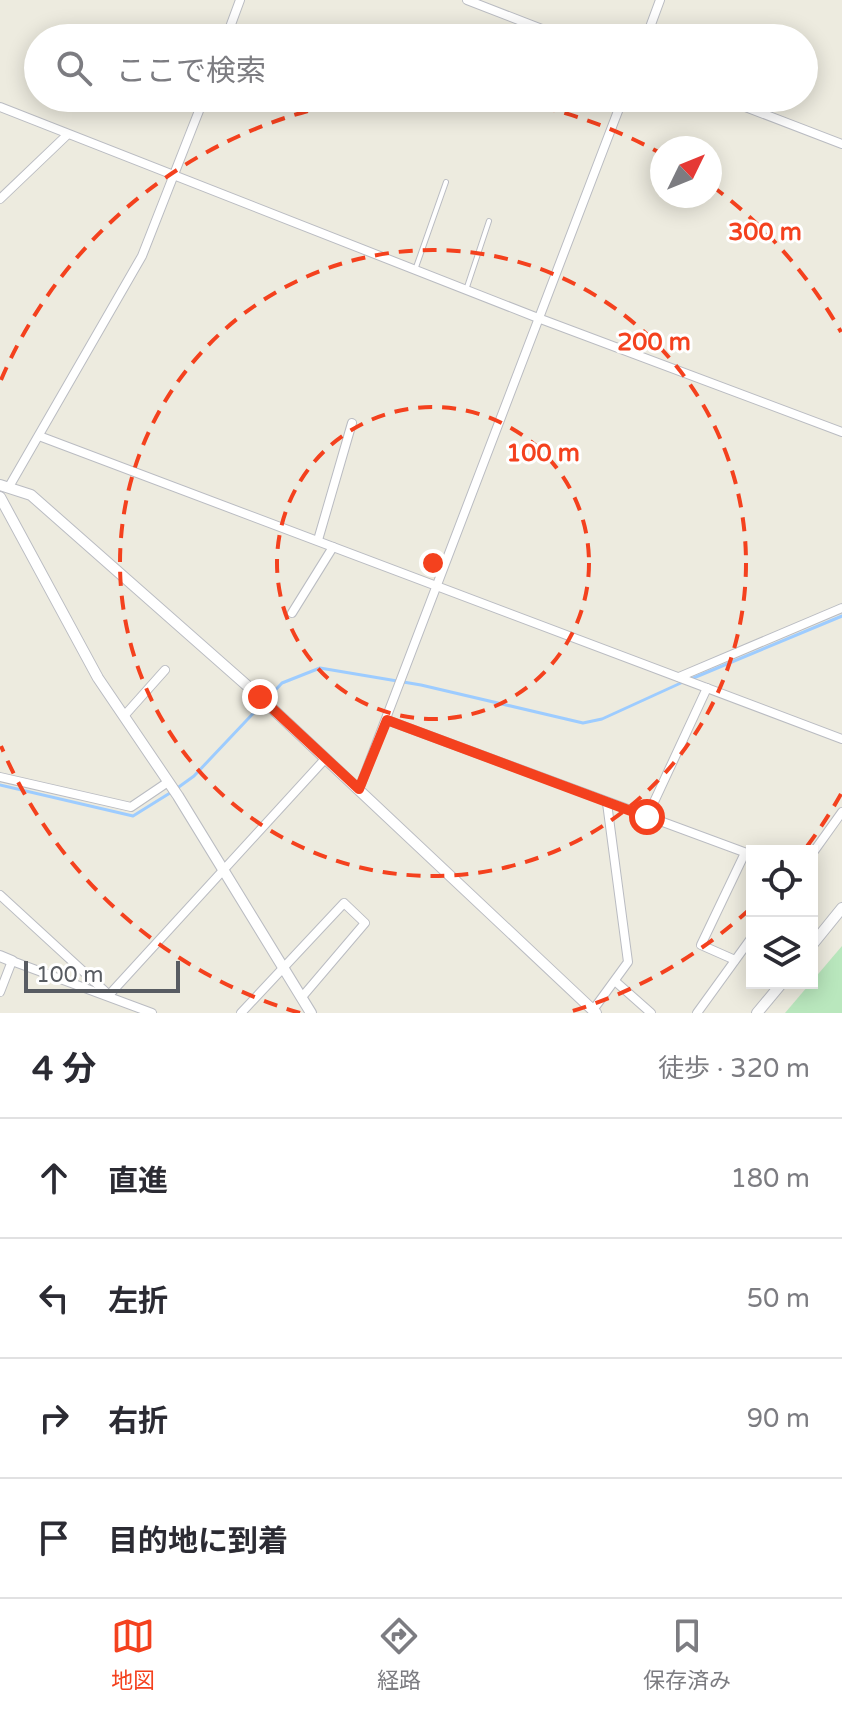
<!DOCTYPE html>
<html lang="ja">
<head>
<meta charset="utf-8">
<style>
	:root { --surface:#fff; --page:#f2f2f3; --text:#2b2b33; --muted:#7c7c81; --line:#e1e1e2; --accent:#f4411e }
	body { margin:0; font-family:"Varela Round","Noto Sans JP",sans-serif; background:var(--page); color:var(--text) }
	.controls { position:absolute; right:24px; bottom:24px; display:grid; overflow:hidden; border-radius:0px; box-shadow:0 4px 20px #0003 }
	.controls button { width:72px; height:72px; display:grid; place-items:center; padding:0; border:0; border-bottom:2px solid var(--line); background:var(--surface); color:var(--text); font:40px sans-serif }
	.compass { position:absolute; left:650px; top:136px; width:72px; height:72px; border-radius:50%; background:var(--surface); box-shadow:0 4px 20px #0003; rotate:47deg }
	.scale { position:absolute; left:24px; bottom:20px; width:156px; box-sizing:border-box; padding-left:8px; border:4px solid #585c62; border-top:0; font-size:22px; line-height:28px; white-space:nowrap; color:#585c62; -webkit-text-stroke:6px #fff; paint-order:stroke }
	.stop { position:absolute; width:24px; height:24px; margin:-18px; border:6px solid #f4411e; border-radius:50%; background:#fff }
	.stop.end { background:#f4411e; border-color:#fff; box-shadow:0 2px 8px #0008 }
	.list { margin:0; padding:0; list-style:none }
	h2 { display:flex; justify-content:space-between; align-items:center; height:104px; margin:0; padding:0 32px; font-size:34px }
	h2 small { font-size:26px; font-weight:400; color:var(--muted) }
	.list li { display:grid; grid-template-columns:52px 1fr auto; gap:24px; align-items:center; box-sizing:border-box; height:120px; padding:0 32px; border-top:2px solid var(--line) }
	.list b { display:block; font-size:30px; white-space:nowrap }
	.list em { font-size:26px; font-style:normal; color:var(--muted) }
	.icon { flex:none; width:44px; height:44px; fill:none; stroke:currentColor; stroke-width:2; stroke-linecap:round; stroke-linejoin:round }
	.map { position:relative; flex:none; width:842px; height:1013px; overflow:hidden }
	.search { position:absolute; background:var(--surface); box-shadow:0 4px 20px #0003; left:24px; right:24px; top:24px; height:88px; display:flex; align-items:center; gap:20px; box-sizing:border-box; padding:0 28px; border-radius:44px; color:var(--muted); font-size:30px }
	.sheet { height:584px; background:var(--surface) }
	nav { display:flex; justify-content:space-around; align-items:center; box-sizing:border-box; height:112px; border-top:2px solid var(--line); background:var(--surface); font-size:22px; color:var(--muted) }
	nav a { display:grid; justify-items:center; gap:4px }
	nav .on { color:var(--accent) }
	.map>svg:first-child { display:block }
	.green { fill:#b9e7bd }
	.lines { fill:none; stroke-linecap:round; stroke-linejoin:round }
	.stream { stroke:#9dccff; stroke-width:3 }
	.service-casing { stroke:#babcc2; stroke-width:6 }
	.minor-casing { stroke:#babcc2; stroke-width:10 }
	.tertiary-casing { stroke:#babcc2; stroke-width:12 }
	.service { stroke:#fff; stroke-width:4 }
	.minor { stroke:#fff; stroke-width:8 }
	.tertiary { stroke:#fff; stroke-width:10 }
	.route { stroke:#f4411e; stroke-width:10 }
	.ring { fill:none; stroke:#f4411e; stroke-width:4; stroke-dasharray:14 10 }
	.centre { fill:#f4411e; stroke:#fff; stroke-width:4 }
	.ring-label { font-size:24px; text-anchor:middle; font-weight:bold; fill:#f4411e; stroke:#fff; stroke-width:6; stroke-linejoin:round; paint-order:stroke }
</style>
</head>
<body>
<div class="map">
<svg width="842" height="1013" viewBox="0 0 842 1013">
	<rect width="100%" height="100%" fill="#edebdf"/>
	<polygon class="green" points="842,946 842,1013 785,1013"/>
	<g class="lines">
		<g class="stream">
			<polyline points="691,679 842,616"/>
			<polyline points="267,699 282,683 320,668 421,685 583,723 602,719 683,682"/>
			<polyline points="0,785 133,816 170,793"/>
			<polyline points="176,789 194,776 262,704"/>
		</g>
		<g class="service-casing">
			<g id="service">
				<polyline points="415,270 446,182"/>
				<polyline points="466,290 489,221"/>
			</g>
		</g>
		<g class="minor-casing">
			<g id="minor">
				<polyline points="467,0 565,38"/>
				<polyline points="226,38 240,0"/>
				<polyline points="646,38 660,0"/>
				<polyline points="722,98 842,144"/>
				<polyline points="0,107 538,318 842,432"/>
				<polyline points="0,199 67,135"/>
				<polyline points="39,436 842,739"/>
				<polyline points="10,485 142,256 204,98"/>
				<polyline points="318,540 352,423"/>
				<polyline points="292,613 333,547"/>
				<polyline points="679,677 842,608"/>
				<polyline points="124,716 165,670"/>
				<polyline points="387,720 752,855"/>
				<polyline points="0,777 131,807 168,782"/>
				<polyline points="359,789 623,98"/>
				<polyline points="647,817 707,688"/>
				<polyline points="812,854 842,812"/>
				<polyline points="0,895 109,995 325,759"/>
				<polyline points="735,960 701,945 745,853"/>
				<polyline points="616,982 651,1013"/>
				<polyline points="0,992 12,961 152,1013"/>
				<polyline points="593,1010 628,962 607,803"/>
				<polyline points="241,1013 344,903 365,923 302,997"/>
				<polyline points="697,1013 752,937"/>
			</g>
		</g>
		<g class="tertiary-casing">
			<g id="tertiary">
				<polyline points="0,485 31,495 260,697 596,1013"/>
				<polyline points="0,497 98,678 178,796 311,1013"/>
				<polyline points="812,945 842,908"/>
				<polyline points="0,956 12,961"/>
				<polyline points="757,1013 782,983"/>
			</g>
		</g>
		<use href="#service" class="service"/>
		<use href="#minor" class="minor"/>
		<use href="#tertiary" class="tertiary"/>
	</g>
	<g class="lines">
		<polyline class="route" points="260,697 359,789 387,720 647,817"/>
	</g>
	<g class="ring">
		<circle cx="433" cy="563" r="156"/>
		<circle cx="433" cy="563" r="313"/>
		<path d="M841 794A469 469 0 0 1 805 849M750 909A469 469 0 0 1 566 1013M300 1013A469 469 0 0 1 1 746M1 380A469 469 0 0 1 372 98M494 98A469 469 0 0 1 660 153M712 186A469 469 0 0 1 841 332"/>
	</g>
	<circle cx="433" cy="563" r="12" class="centre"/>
	<g class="ring-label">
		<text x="765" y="240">300 m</text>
		<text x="654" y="350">200 m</text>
		<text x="543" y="461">100 m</text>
	</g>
</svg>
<div class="controls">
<button><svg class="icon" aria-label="locate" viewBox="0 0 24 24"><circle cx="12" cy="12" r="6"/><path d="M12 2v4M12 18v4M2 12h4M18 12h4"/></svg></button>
<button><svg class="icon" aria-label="layers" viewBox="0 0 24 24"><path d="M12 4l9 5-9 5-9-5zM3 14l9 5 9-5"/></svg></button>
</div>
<svg class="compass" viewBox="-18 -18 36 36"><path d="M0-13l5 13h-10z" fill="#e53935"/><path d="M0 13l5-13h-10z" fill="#7c7c81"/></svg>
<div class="scale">100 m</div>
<div class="stop" style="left:647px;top:817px"></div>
<div class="stop end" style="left:260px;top:697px"></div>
<div class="search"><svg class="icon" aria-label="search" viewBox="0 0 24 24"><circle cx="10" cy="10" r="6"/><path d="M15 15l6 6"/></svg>ここで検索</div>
</div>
<section class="sheet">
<h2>4 分<small>徒歩 · 320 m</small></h2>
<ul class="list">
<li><svg class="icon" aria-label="ahead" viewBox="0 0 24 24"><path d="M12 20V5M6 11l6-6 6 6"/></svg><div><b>直進</b></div><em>180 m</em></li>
<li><svg class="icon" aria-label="left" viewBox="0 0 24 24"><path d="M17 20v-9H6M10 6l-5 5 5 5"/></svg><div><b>左折</b></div><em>50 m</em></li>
<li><svg class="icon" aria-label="right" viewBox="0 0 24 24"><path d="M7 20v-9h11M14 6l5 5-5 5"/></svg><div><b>右折</b></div><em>90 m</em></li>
<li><svg class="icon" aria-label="arrive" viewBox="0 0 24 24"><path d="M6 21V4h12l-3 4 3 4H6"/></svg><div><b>目的地に到着</b></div></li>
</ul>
</section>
<nav>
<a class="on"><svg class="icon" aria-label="map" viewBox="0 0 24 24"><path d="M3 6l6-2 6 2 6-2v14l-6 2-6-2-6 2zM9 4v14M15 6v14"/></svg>地図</a>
<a><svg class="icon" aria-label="directions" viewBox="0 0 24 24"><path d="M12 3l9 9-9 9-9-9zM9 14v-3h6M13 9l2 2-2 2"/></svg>経路</a>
<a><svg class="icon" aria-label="saved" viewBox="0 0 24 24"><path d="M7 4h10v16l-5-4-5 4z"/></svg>保存済み</a>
</nav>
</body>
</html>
